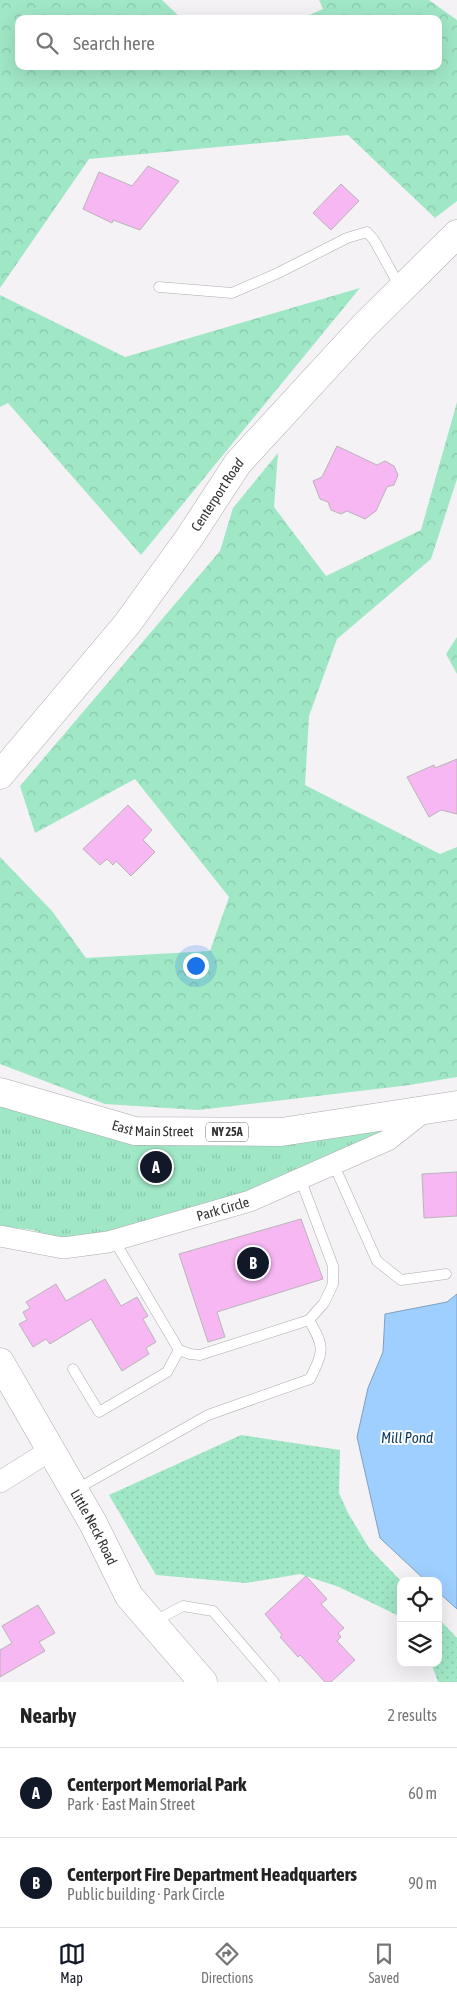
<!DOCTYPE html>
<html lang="en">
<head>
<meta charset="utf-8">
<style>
	:root { --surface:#fff; --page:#f6f6f6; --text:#222; --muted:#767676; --line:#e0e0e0; --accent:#111827 }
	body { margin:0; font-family:"Asap Condensed",sans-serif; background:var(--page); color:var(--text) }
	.controls { position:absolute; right:15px; bottom:15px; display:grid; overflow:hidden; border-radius:10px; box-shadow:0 5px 20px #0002 }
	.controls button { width:45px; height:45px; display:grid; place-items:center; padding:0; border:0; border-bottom:1px solid var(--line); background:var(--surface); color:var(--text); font:25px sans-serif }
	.you { position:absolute; left:195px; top:965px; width:18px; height:18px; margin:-12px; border:4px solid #fff; border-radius:50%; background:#1a73e8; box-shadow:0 0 0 8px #1a73e833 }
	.badge { display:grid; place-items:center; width:32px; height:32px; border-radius:50%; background:var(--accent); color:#fff; font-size:16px; font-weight:700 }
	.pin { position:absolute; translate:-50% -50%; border:2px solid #fff; box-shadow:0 1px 5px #0006 }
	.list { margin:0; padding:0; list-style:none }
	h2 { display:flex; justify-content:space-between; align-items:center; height:65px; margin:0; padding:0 20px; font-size:21px }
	h2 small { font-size:16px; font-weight:400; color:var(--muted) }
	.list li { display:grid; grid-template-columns:32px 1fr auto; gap:15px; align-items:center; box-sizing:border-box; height:90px; padding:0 20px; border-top:1px solid var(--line) }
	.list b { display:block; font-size:19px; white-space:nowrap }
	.list p { margin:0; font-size:16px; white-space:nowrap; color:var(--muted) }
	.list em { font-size:16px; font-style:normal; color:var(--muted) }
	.icon { flex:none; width:28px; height:28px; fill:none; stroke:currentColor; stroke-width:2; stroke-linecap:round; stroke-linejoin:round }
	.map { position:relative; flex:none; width:457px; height:1682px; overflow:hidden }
	.search { position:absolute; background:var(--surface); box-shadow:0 5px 20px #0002; left:15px; right:15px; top:15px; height:55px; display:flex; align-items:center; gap:12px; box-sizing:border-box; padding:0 18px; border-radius:10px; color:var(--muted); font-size:19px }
	.sheet { height:245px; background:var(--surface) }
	nav { display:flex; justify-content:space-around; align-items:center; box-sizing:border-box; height:70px; border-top:1px solid var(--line); background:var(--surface); font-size:14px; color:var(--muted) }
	nav a { display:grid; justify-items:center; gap:2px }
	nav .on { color:var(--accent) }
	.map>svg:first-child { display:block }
	.grass { fill:url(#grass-dots) }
	.forest { fill:url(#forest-crowns) }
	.park { fill:url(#park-tufts) }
	.water { fill:#9ecfff; stroke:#7ea0c2 }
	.building { fill:#f6b7f3; stroke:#b8b5b8 }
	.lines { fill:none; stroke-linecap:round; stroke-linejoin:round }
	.lane-casing { stroke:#adaaad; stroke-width:11 }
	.street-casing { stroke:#adaaad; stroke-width:22 }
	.secondary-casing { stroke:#adaaad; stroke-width:29 }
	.primary-casing { stroke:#adaaad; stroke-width:29 }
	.lane { stroke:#fff; stroke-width:10 }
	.street { stroke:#fff; stroke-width:21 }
	.secondary { stroke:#fff; stroke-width:28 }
	.primary { stroke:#fff; stroke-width:28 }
	.labels { text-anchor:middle; stroke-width:4; stroke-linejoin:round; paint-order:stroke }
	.shield { fill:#fff; stroke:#707070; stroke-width:1 }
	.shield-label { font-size:12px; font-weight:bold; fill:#333233 }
	.street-label { font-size:14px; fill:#333233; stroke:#fff }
	.water-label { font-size:15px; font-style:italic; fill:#0e3c62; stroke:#fff }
</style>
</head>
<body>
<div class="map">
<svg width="457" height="1682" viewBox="0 0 457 1682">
	<defs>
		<pattern id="grass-dots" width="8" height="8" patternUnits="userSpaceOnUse" patternTransform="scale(1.25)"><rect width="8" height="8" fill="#a0e7c6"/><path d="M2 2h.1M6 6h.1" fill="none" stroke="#8ac7ab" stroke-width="1.8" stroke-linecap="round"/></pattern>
		<pattern id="forest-crowns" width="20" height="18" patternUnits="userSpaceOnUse" patternTransform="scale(1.25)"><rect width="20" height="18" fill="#a0e7c6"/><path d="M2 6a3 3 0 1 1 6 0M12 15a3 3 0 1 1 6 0" fill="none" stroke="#8ac7ab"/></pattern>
		<pattern id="park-tufts" width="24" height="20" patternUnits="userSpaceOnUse" patternTransform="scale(1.25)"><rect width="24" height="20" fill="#a0e7c6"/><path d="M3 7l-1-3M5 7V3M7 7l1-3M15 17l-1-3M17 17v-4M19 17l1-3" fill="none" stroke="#8ac7ab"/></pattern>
	</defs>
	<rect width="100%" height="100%" fill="#f5f2f5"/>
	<g class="grass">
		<polygon points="241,1435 340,1450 339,1493 348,1513 369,1548 401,1581 401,1617 339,1587 300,1574 246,1583 156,1575 109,1495"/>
		<polygon points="438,1618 457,1638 457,1682 438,1682 431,1663 438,1663"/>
	</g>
	<g class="forest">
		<polygon points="0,0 162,0 182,19 19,19 19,66 438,66 438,19 300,19 323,9 319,0 429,0 457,20 457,201 435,218 348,135 89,159 0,288"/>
		<polygon points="360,288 141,555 8,403 0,407 0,295 125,357"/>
		<polygon points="457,402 457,479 431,559 337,639 309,716 305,785 440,854 457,847 457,1077 410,1085 198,1110 105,1104 0,1064 0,857 52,911 86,958 210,951 229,897 135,779 35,833 20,786 220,551 233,508 278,453 274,507 326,576 421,530"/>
		<polygon points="457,637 457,674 446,654"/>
	</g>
	<polygon class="park" points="0,1102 127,1137 406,1119 388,1133 252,1194 68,1242 33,1230 0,1226"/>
	<polygon class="water" points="457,1294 457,1609 438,1592 438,1581 426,1581 380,1538 357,1437 368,1388 383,1352 385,1314 447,1302"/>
	<g class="building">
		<polygon points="148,166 179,181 140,230 113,220 112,223 83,209 99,172 132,186"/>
		<polygon points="341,184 359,201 331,230 313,213"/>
		<polygon points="337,446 377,465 385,461 394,466 398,475 394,485 387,487 376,511 365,519 347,511 341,514 331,510 328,502 320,499 313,481 322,477"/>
		<polygon points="457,759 457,814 441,810 429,817 407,777 434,765 435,768"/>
		<polygon points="128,805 152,830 143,840 155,852 131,876 116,861 113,865 107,859 100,865 83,849"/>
		<polygon points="457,1172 457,1216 424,1218 422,1174"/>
		<polygon points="301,1219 323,1279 217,1312 225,1337 208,1342 179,1254"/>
		<polygon points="105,1279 121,1306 137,1297 148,1316 143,1319 156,1342 146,1348 149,1354 122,1371 91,1319 50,1344 46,1339 33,1347 19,1324 27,1320 23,1312 30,1308 26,1302 56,1284 66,1301"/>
		<polygon points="306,1576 327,1599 321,1604 344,1628 338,1633 341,1637 337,1641 355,1660 331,1682 325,1682 300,1655 298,1657 280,1637 282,1635 265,1614"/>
		<polygon points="38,1605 55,1633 39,1642 45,1651 0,1677 0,1650 12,1643 2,1626"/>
	</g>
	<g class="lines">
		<g class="lane-casing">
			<g id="lane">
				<polyline points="159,287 232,293 278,273 347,238 367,232 374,240 400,287"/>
				<polyline points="333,1163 377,1261 401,1280 446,1274"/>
				<polyline points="179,1350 190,1354 200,1355 309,1320 324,1303 333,1284 333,1266 300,1178"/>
				<polyline points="73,1369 99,1412 167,1372 179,1350 114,1240"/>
				<path d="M 75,1490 L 208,1415 L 310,1379 C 324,1350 325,1348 309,1320"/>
				<polyline points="153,1622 183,1606 213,1611 274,1682"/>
			</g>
		</g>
		<g class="street-casing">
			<g id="street">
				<path id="s1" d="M 0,1236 L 63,1248 L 108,1242 L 250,1201 L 388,1140 L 426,1110"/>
				<polyline points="0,1482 51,1450"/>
			</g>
		</g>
		<g class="secondary-casing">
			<g id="secondary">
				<path id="s2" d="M 0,775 L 127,624 L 189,538 L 238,463 L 365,325 L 457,234"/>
				<path id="s3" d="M 0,1362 L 93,1523 L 129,1596 L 203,1682"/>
			</g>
		</g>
		<g class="primary-casing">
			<g id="primary">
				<path id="s4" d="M 0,1092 L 135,1131 L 281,1132 L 457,1105"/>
			</g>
		</g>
		<use href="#lane" class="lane"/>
		<use href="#street" class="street"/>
		<use href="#secondary" class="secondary"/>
		<use href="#primary" class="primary"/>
	</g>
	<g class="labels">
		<rect class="shield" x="206" y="1122.5" width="42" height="19" rx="4"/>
		<g class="shield-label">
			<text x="227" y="1136">NY 25A</text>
		</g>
		<g class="street-label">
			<text dy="5" stroke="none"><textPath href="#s2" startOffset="355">Centerport Road</textPath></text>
			<text dy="5" stroke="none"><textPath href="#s4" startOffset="158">East Main Street</textPath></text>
			<text dy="5" stroke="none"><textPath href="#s1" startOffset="229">Park Circle</textPath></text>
			<text dy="5" stroke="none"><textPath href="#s3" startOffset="190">Little Neck Road</textPath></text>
		</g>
		<g class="water-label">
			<text x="407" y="1443">Mill Pond</text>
		</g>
	</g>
</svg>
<div class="controls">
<button><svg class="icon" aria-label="locate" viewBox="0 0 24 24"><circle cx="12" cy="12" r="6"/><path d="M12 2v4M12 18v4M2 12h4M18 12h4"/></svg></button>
<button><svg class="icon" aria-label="layers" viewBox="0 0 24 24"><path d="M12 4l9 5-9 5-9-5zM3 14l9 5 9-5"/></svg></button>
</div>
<div class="you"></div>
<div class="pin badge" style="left:156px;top:1167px">A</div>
<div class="pin badge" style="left:253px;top:1263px">B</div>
<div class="search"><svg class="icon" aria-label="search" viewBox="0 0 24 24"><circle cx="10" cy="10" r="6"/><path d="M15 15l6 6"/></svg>Search here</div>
</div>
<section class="sheet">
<h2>Nearby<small>2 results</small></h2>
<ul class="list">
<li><span class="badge">A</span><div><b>Centerport Memorial Park</b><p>Park · East Main Street</p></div><em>60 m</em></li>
<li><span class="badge">B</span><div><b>Centerport Fire Department Headquarters</b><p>Public building · Park Circle</p></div><em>90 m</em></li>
</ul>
</section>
<nav>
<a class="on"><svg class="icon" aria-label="map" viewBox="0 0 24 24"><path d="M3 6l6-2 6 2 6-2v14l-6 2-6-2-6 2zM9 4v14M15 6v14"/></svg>Map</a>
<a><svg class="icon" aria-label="directions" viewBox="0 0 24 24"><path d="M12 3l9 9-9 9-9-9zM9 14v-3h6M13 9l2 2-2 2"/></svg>Directions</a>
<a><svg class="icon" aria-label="saved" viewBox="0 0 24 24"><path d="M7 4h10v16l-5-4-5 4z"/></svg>Saved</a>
</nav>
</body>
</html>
